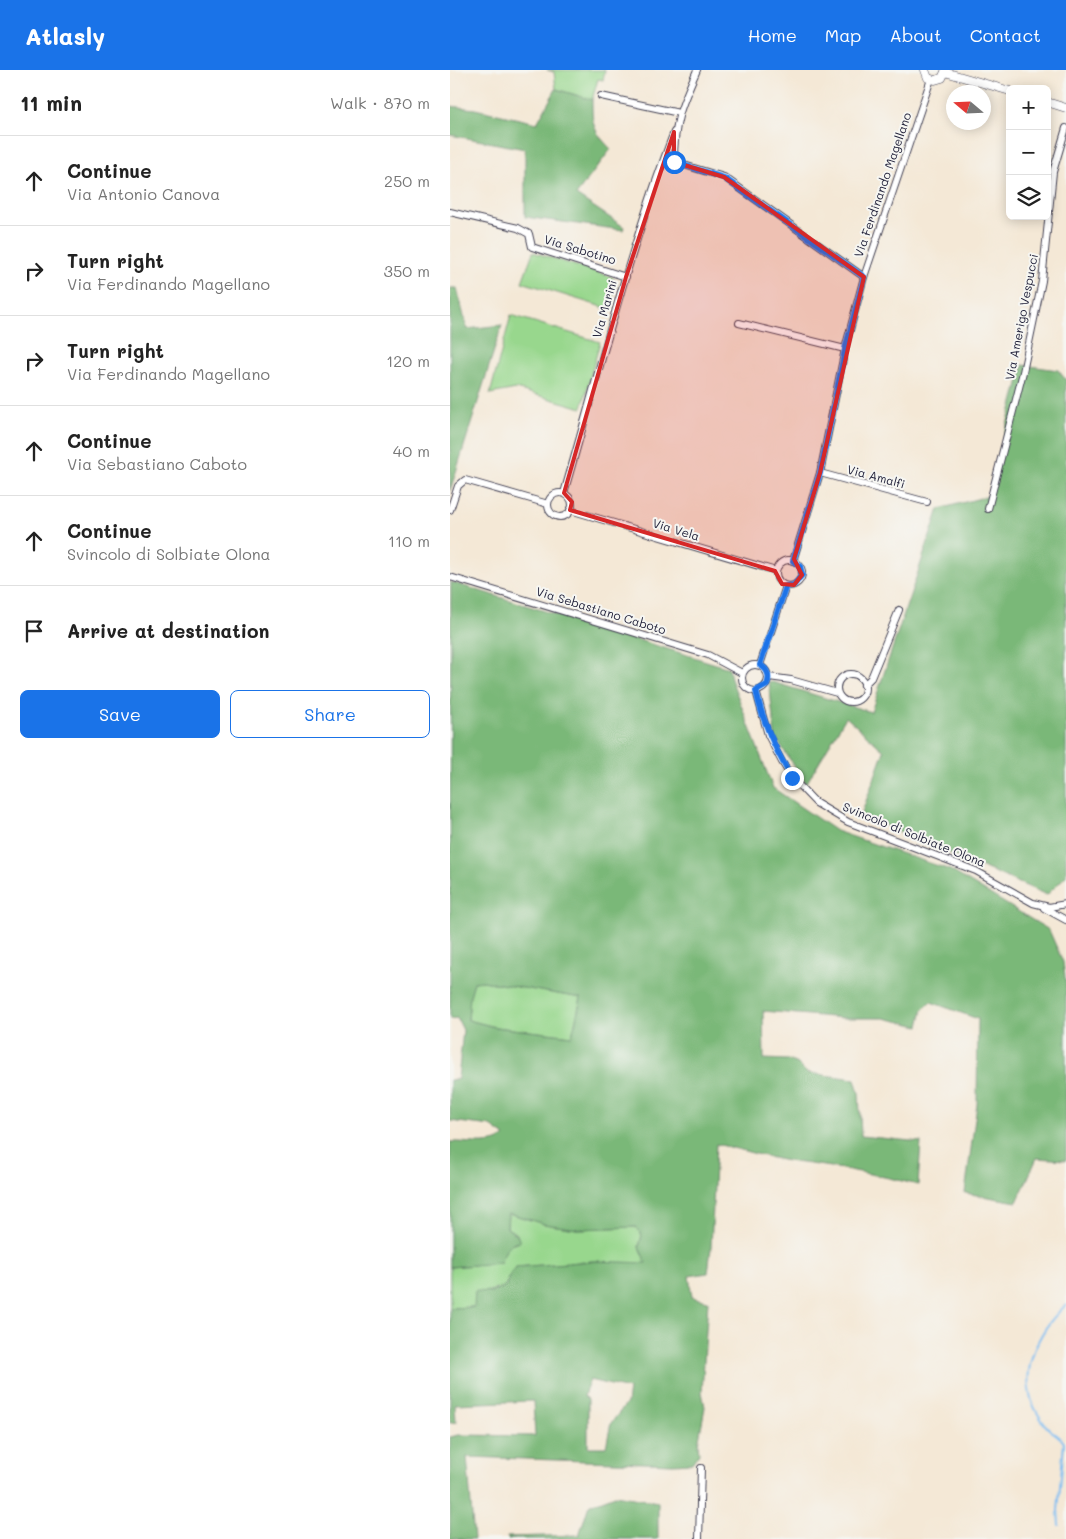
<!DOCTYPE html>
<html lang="en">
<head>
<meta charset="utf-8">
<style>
	:root { --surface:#fff; --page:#f6f6f6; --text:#222; --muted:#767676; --line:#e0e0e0; --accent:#1a73e8 }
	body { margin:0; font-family:Mali,sans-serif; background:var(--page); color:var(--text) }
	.controls { position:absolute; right:15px; top:15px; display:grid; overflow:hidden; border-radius:8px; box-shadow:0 2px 12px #0003 }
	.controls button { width:45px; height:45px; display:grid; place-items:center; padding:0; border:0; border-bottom:1px solid var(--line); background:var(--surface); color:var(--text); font:25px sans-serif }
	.compass { position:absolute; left:496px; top:15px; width:45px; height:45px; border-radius:50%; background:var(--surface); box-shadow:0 2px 12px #0003; rotate:289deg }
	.stop { position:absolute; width:15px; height:15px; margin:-11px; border:4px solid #1a73e8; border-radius:50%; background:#fff }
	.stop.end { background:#1a73e8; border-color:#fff; box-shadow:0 1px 5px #0008 }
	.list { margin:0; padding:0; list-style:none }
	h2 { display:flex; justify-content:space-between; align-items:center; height:65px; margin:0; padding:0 20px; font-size:21px }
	h2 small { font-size:16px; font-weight:400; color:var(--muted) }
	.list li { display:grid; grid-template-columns:32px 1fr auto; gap:15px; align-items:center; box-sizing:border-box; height:90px; padding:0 20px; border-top:1px solid var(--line) }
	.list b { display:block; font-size:19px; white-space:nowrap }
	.list p { margin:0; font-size:16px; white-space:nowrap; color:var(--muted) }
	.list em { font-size:16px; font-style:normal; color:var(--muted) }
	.actions { display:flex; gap:10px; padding:15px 20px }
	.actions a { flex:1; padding:11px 0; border:1px solid var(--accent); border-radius:8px; text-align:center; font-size:18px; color:var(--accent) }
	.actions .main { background:var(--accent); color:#fff }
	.icon { flex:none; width:28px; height:28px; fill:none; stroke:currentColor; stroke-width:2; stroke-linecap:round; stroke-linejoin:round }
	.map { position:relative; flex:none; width:616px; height:1469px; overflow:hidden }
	header { display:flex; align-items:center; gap:30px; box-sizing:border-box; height:70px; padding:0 25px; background:var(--accent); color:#fff }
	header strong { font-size:24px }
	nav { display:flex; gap:28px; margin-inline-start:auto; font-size:18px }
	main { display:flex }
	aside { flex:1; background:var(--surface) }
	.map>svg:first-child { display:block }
	.green { fill:#98d78d; stroke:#5d7c64 }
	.forest { fill:#7ab878; stroke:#4e6d5a; fill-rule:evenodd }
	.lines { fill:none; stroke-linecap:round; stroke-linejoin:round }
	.stream { stroke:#7dbef2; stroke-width:2 }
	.minor-casing { stroke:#424052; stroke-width:8 }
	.major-casing { stroke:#424052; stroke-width:9 }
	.minor { stroke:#fff; stroke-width:6 }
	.major { stroke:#fff; stroke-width:8 }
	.route { stroke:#1a73e8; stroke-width:6 }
	.marked { fill:#d62828; fill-opacity:0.2; stroke:#d62828; stroke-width:4; stroke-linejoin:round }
	.labels { text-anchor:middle; stroke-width:4; stroke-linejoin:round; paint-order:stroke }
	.street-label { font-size:12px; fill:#22223b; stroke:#f6f6f2 }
</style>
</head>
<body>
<header>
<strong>Atlasly</strong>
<nav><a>Home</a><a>Map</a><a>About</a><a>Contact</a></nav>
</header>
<main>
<aside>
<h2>11 min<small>Walk · 870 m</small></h2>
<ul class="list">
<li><svg class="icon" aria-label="ahead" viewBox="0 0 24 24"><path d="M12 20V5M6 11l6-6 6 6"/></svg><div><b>Continue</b><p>Via Antonio Canova</p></div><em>250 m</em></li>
<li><svg class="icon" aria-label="right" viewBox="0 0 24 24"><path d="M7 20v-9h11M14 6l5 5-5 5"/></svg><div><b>Turn right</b><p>Via Ferdinando Magellano</p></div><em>350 m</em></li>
<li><svg class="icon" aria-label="right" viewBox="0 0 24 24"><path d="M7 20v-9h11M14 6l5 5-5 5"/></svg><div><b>Turn right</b><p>Via Ferdinando Magellano</p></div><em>120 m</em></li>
<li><svg class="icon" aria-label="ahead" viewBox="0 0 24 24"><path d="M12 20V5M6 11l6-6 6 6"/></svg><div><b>Continue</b><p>Via Sebastiano Caboto</p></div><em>40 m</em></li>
<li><svg class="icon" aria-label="ahead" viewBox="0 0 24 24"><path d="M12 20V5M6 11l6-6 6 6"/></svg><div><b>Continue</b><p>Svincolo di Solbiate Olona</p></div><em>110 m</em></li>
<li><svg class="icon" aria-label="arrive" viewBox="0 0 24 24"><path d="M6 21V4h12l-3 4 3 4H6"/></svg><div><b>Arrive at destination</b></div></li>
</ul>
<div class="actions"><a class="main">Save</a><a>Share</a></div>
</aside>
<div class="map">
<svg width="616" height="1469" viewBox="0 0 616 1469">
	<rect width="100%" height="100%" fill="#f6f6f2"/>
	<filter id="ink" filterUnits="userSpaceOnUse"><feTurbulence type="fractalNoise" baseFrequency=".02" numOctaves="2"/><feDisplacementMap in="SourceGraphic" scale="10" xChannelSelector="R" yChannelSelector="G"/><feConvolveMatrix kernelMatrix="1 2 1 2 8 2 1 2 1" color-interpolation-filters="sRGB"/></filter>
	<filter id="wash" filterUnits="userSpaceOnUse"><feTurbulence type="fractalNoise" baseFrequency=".0096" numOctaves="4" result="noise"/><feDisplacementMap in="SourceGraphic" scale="20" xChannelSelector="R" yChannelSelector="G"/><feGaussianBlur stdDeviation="1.12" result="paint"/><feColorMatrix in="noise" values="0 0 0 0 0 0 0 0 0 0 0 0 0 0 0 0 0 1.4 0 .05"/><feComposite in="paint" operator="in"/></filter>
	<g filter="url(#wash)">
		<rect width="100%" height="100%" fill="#f4e8d6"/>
		<g class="green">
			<polygon points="97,0 155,0 153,10 148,9 142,30 106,19 104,2"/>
			<polygon points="83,182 162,207 167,214 159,239 72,212"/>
			<polygon points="61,245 150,272 132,338 66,319 40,324"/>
			<polygon points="33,911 131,928 122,966 45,957 18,950 20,925 24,912"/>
			<polygon points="58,1143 94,1154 127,1159 186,1157 192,1165 189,1177 197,1194 143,1191 66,1197 61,1203 55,1217 31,1223 24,1237 0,1238 0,1197 50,1193 56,1177 69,1172 67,1164 57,1158"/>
		</g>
		<g class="forest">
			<path d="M 106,19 L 142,30 C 142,55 143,61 161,79 L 126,125 L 174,157 L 173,160 L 75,147 L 75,79 L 0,65 L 0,36 L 25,39 L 87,53 Z"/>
			<polygon points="0,218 7,218 17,259 52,255 0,421"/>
			<polygon points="573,295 608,300 616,310 616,806 597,825 411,745 434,681 396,647 356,714 325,667 319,611 421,642 489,439 538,426"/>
			<path d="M 1,512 L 279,598 L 281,609 L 323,718 L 386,761 L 500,800 L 599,860 L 613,892 L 616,915 L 616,1090 L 587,1088 L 567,1132 L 515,1123 L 527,1034 L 528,949 L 481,932 L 473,939 L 469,956 L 434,948 L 394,948 L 313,941 L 314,989 L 338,990 L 348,994 L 357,1003 L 405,1009 L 409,1023 L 411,1066 L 471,1072 L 468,1115 C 429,1105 392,1098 352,1093 C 323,1090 294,1080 266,1074 L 261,1178 L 258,1203 L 239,1206 L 242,1227 L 258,1231 L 252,1322 L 255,1337 L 248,1374 L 249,1383 L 242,1393 L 223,1394 L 17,1387 L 24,1469 L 0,1469 L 0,1367 L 9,1365 L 85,1366 L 83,1331 L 5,1334 L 6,1352 L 0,1353 L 0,1238 L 24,1237 L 25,1221 L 41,1222 L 55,1217 L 61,1203 L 66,1197 L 143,1191 L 196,1193 L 189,1177 L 192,1165 L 186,1157 L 127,1159 L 94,1154 L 58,1143 L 57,1158 L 67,1165 L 70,1172 C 56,1173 55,1183 50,1193 L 0,1197 L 0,1072 C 16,1071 42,1078 55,1066 L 41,1056 L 0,1051 L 0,1010 L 8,1009 L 13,960 L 7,948 L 0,949 ZM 33,911 L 131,928 L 122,966 L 45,957 L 18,950 L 20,926 L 24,912 ZM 139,1310 L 179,1319 L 177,1333 L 161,1353 L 156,1377 L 138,1377 L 138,1329 L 134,1326 Z"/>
			<polygon points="165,1425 208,1432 208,1469 58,1469 57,1467 129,1465 139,1435"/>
		</g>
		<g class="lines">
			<path class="stream" d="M 609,1455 L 608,1440 L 614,1373 C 610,1365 602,1363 597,1357 C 594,1354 591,1349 588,1344 C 565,1307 587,1261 616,1235"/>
		</g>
	</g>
	<g filter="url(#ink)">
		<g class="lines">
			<g class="minor-casing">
				<g id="minor">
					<path d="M 247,0 C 231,36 224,51 224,92 L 274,107 L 414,207"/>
					<polyline points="151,26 229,43"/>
					<polyline points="0,142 68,158 79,164 82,177 176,207"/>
					<polyline points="289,253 395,279"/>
					<polyline points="370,403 477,432"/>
					<path d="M 114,423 C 149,303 179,179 224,62"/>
					<circle cx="110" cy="435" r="12"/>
					<polyline points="538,439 573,302 592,211 603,102 616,58"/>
					<polyline points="0,440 8,416 15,410 98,434"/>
					<polyline points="120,440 326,501"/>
					<circle cx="339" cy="503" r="13"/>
					<polyline points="343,491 370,403 395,279 414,207 481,9"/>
					<polyline points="0,507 258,585 292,603"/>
					<circle cx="305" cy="608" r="13"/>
					<polyline points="310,595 336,516"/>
					<circle cx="401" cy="618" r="14"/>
					<polyline points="319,607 341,610 387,623"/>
					<polyline points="414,615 421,608 449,540"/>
					<polyline points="306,621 318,665 332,692 342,708 366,733 398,752 526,801 583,833 599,837 616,834"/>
					<polyline points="594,838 616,850"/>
					<polyline points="249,1469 251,1398"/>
				</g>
			</g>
			<g class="major-casing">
				<g id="major">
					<polyline points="475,0 478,8 485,10 492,8 496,0"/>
					<polyline points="495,2 560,21"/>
					<polyline points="597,32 616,38"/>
				</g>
			</g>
			<use href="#minor" class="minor"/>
			<use href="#major" class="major"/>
		</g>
	</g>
	<g class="lines" filter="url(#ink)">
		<path class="route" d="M 224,92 L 274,108 L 414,207 L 395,279 L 370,403 L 343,491 L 350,496 L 352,505 L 344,515 L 336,516 L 310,595 C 318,599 320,607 317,615 L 306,621 C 313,653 325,680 342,708"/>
	</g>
	<path class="marked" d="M 224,62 L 224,92 L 274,107 L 414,207 L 370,403 L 344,489 L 352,505 L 344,515 L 332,514 L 325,501 L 120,440 L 122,432 L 114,423 L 176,207 Z"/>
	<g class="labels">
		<g class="street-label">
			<text transform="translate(433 115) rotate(-71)" y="4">Via Ferdinando Magellano</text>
			<text transform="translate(130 180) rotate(17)" y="4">Via Sabotino</text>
			<text transform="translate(155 239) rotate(-74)" y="4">Via Marini</text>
			<text transform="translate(572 247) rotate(-79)" y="4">Via Amerigo Vespucci</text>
			<text transform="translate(426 407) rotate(15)" y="4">Via Amalfi</text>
			<text transform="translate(226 460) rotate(17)" y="4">Via Vela</text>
			<text transform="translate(151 541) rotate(17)" y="4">Via Sebastiano Caboto</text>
			<text transform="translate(464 765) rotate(22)" y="4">Svincolo di Solbiate Olona</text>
		</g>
	</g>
</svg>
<div class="controls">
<button>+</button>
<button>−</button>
<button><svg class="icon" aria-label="layers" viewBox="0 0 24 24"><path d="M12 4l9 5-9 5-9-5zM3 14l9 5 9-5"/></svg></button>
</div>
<svg class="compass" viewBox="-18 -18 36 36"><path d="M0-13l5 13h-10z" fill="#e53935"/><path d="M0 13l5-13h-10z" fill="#767676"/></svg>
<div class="stop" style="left:224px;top:92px"></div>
<div class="stop end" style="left:342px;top:708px"></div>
</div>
</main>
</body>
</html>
